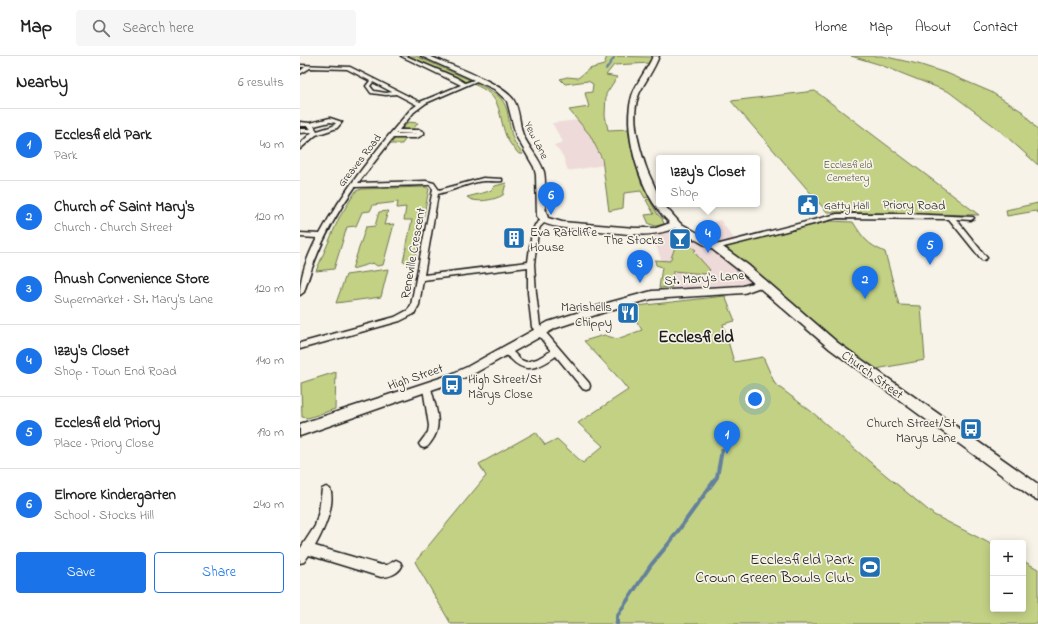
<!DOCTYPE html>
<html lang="en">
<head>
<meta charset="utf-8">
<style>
	:root { --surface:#fff; --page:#f6f6f6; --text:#222; --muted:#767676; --line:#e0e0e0; --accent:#1a73e8 }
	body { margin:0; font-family:"Indie Flower",sans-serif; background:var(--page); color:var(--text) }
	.controls { position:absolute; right:12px; bottom:12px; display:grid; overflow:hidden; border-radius:4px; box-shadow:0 2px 10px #0003 }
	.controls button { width:36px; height:36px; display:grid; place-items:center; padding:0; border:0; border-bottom:1px solid var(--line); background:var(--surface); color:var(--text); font:20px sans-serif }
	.you { position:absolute; left:455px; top:343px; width:14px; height:14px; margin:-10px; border:3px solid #fff; border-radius:50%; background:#1a73e8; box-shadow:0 0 0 6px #1a73e833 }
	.badge { display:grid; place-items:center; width:26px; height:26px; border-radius:50%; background:var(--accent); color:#fff; font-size:13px; font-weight:700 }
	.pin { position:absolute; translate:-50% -33px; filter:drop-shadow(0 1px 2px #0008) }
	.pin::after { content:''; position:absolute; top:21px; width:14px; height:12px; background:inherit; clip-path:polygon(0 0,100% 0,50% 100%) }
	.popup { position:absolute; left:356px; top:99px; width:104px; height:52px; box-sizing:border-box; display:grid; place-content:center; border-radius:4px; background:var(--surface); filter:drop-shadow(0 1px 3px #0005); font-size:13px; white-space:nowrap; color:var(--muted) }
	.popup b { font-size:15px; color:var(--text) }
	.popup::after { content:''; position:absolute; left:50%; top:100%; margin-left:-8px; border:8px solid transparent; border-top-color:var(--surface) }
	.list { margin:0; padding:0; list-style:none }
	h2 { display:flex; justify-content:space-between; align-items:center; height:52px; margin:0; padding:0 16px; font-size:17px }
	h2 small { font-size:13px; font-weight:400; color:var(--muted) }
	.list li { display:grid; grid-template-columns:26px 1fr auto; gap:12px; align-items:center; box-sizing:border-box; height:72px; padding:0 16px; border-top:1px solid var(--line) }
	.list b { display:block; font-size:15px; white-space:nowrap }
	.list p { margin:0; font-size:13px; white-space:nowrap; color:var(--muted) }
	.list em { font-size:13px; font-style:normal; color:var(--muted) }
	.actions { display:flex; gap:8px; padding:12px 16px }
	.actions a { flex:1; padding:9px 0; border:1px solid var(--accent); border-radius:4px; text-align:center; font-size:14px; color:var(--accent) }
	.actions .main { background:var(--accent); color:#fff }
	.icon { flex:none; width:22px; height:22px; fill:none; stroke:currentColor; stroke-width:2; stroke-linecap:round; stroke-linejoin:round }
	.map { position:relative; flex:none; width:738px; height:568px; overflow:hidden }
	header { display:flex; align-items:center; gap:24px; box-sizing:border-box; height:56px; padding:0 20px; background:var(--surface); border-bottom:1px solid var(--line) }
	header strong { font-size:19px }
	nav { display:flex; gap:22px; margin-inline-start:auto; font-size:14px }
	.search { width:280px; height:36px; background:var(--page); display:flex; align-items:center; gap:10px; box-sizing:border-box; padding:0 14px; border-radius:4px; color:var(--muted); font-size:15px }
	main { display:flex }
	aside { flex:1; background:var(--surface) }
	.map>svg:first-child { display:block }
	.built { fill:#eedad9 }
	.green { fill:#c3d185; stroke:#707650 }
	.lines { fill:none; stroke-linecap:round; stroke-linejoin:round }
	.stream-far1 { stroke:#64819b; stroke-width:2 }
	.stream { stroke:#64819b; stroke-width:4 }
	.minor-casing { stroke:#1c1c1c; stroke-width:3 }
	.tertiary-casing { stroke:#1c1c1c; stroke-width:3 }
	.secondary-casing { stroke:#1c1c1c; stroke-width:3 }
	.minor { fill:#f7f3e8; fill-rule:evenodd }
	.tertiary { fill:#f7f3e8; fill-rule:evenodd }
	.secondary { fill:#f7f3e8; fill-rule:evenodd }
	.labels { text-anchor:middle; stroke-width:3.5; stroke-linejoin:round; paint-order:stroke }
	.far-street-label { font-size:11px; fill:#1c1c1c; stroke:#f7f3e8 }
	.far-park-label { font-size:11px; fill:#4e523c; stroke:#f7f3e8 }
	.far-poi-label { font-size:11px; fill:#1c1c1c; stroke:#f7f3e8; text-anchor:start }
	.street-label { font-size:13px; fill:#1c1c1c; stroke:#f7f3e8 }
	.poi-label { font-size:13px; fill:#1c1c1c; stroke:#f7f3e8; text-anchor:end }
	.near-poi-label { font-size:16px; fill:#1c1c1c; stroke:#f7f3e8; text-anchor:end }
	.district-label { font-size:17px; font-weight:bold; fill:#1c1c1c; stroke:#f7f3e8 }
</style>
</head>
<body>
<header>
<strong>Map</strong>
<div class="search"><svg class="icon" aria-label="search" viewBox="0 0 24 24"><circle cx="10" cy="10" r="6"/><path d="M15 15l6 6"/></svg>Search here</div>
<nav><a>Home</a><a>Map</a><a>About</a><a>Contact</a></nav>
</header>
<main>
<aside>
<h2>Nearby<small>6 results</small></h2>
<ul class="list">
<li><span class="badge">1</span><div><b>Ecclesfield Park</b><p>Park</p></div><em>40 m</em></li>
<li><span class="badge">2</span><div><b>Church of Saint Mary's</b><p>Church · Church Street</p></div><em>120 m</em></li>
<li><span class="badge">3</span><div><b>Anush Convenience Store</b><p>Supermarket · St. Mary's Lane</p></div><em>120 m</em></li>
<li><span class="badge">4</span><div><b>Izzy's Closet</b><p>Shop · Town End Road</p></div><em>140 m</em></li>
<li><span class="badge">5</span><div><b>Ecclesfield Priory</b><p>Place · Priory Close</p></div><em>190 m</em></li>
<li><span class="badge">6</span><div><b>Elmore Kindergarten</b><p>School · Stocks Hill</p></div><em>240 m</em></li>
</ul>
<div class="actions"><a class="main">Save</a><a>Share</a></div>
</aside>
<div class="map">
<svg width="738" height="568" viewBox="0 0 738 568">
	<rect width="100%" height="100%" fill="#f7f3e8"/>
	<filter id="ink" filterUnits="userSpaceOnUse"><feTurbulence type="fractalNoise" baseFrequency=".025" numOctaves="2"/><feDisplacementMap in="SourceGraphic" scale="8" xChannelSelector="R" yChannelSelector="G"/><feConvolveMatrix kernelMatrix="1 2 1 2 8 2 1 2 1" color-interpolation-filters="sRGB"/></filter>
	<g filter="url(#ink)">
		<g class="built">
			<polygon points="278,64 290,79 303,109 268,115 263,100 254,89 263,86 252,67"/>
			<polygon points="420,164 438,188 427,192 466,226 451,231 373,237 351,175 373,170 389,176 407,177 411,175 407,168"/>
		</g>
		<g class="green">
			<polygon points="106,0 116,0 170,24 165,26"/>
			<polygon points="307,0 352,1 351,7 314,9 306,19 317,21 306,38 305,59 308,74 330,73 333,101 342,129 344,129 349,141 345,142 341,135 324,137 323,152 309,155 302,103 290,79 269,54 289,51 285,37 292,36 293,28 288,25 265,28 260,23 267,21 278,22 289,13 304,9"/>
			<polygon points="551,0 582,0 618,8 649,18 691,36 723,56 738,75 738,109 698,73 649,36 578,8"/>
			<path d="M 173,28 C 179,27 183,31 188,33 C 214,46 205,64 214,85 C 216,90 220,94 223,98 L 219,98 C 214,93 209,87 206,80 C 197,55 203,40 173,28 Z"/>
			<polygon points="515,35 679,159 527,156 431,45"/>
			<polygon points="108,66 118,67 111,76 119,78 108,79 102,88 91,88"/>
			<path d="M 206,127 L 203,139 C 195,144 174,148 167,141 L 190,135 L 195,130 Z"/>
			<polygon points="126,131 129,133 115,204 103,206 112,164 104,164 106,151 97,152 98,146 73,149 70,155 62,156 56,170 47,171 34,213 16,215 39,162 56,135 62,133"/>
			<polygon points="349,143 358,159 362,162 364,168 356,170 349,168 345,159 354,158 346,144"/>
			<polygon points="738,147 738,157 736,155 707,160 706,154"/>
			<polygon points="88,155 84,169 94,168 83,209 77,210 73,207 52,213 66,171 75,170 79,156"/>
			<path d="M 529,165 L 553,166 C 563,182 567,188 585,196 L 599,249 L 621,250 L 625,304 L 576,313 L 527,280 L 426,191 Z"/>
			<polygon points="386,187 396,194 394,196 410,214 405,218 373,215 372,231 359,232 362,211 356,209 355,204 370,205 375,191"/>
			<polygon points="88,213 81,241 36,247 46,219"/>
			<polygon points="425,240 435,265 423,268 434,306 463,301 475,328 512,356 570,406 634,459 693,489 693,553 723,553 723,505 738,513 738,568 151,568 115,506 186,420 179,408 236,376 245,389 257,383 283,407 303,390 278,367 328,334 316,319 284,285 304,279 317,283 342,274 328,251"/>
			<polygon points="36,316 35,353 8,362 2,361 1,327"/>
		</g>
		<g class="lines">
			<polyline class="stream-far1" points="306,13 314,2"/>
			<polyline class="stream" points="317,568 317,560 351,509 370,486 417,421 422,394"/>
			<g class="minor-casing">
				<g id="minor">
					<path d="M 101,0 L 106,0 L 157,22 L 165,27 L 177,23 L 179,24 L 126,47 L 114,56 L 99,74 L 120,74 L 124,76 L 124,78 L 117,82 L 93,82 L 58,127 L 126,125 L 134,127 L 139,134 L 183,122 L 202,123 L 202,125 C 194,126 186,124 177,126 C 164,129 151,135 138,138 L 124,219 L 228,206 L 232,176 L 235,169 L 242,163 L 246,163 L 247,164 L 240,171 L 238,176 L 234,208 L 236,237 L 240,270 L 289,327 L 290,330 L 289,333 L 286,334 L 283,333 L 256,300 C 240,311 226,319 211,303 C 207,300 204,298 202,294 L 203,292 L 209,292 L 221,304 L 226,306 L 237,303 L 251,295 L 232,271 L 228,237 L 228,211 L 123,224 L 119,249 L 114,258 L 100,265 L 0,293 L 0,287 L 95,261 L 108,254 L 111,249 L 133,133 L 130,129 L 126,129 L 55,131 C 32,163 15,198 4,236 L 0,239 C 0,218 8,200 17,182 L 0,181 L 0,177 L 20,178 C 44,133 77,93 110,54 L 117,49 L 96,38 L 86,39 L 71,37 L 66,30 L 70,25 L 47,13 L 10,12 L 0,18 L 0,15 L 5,11 L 0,11 L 0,9 L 50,11 L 120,46 L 161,29 ZM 73,26 L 92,36 L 86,37 L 74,35 L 70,30 ZM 97,77 L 118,77 L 95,78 Z"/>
					<path d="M 30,62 L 42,66 L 37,72 L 16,79 L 0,93 L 0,88 L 12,76 L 0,77 L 0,73 L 11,73 L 8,70 L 0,70 L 0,66 L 10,67 ZM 30,66 L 36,67 L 33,70 L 17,75 L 14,70 Z"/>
					<polygon points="537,158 607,158 673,161 674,162 671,164 656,163 687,202 684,204 682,204 649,163 537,162 416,193 413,191 416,189"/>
					<path d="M 127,328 L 130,329 L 131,332 C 135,350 144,370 131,386 C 129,389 128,391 124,392 L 121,391 L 119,388 L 128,376 L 129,370 L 123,332 L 124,329 Z"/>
					<path d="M 26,431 L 30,433 C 36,448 23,476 15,490 L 81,509 L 87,509 L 96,504 L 100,506 L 102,510 C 98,518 89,521 81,521 L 9,499 L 4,506 L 0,507 L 0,493 L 15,470 L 19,455 L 22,433 Z"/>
				</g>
			</g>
			<g class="tertiary-casing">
				<g id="tertiary">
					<path d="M 353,0 L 359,0 C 354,14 345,25 339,38 C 330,60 339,90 346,111 C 350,123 359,135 359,148 L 363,148 L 379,166 L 380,168 L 379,170 C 373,172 371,168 367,164 C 341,139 323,79 331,44 C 334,28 347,15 353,0 Z"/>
					<polygon points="462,224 466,225 467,227 466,229 444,237 352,243 317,252 256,272 175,317 157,325 0,380 0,368 149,319 167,311 248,266 311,246 352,235 443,230"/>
				</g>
			</g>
			<g class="secondary-casing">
				<path id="secondary" d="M 121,0 L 129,0 C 150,9 200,26 213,43 C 220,53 219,68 223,79 C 229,92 240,103 244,116 C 247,131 242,148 248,162 L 262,166 L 335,172 L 356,172 L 376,165 L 420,189 L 448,209 L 538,287 L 738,428 L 738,444 L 733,442 L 530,293 L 440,215 L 412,193 L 375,172 C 348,184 318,176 289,174 C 272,172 257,173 241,166 L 237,160 L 236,119 L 234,111 L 216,80 L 207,45 L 194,33 Z"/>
			</g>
			<use href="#minor" class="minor"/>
			<use href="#tertiary" class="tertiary"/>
			<use href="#secondary" class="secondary"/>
		</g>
	</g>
	<defs>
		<g id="civic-square" transform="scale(1.15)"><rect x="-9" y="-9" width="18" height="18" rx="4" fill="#1f6fb2" stroke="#f7f3e8"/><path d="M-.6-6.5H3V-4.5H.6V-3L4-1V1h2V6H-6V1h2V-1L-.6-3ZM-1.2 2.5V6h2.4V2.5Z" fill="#fff"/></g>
		<g id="building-square" transform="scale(1.15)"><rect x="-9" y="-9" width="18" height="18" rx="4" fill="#1f6fb2" stroke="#f7f3e8"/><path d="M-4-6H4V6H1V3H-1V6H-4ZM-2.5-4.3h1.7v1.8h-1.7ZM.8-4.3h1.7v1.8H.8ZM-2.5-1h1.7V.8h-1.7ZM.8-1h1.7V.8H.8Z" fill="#fff"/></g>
		<g id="bar-square" transform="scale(1.15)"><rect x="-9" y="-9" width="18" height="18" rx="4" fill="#1f6fb2" stroke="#f7f3e8"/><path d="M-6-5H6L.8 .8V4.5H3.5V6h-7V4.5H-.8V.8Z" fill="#fff"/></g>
		<g id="restaurant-square" transform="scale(1.15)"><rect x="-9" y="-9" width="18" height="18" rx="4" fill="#1f6fb2" stroke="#f7f3e8"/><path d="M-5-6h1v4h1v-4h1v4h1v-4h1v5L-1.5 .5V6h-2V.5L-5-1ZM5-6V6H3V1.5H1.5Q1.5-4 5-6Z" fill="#fff"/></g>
		<g id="bus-square" transform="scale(1.15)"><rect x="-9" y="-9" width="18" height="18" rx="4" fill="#1f6fb2" stroke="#f7f3e8"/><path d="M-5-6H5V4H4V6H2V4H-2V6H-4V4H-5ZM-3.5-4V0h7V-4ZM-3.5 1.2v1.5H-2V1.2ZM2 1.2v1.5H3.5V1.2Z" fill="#fff"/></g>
		<g id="stadium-square" transform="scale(1.15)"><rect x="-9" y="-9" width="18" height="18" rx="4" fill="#1f6fb2" stroke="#f7f3e8"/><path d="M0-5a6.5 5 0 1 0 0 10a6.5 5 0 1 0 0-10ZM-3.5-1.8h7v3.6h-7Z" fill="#fff"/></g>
	</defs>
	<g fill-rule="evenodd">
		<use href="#civic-square" x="508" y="149"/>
		<use href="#building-square" x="214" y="182"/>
		<use href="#bar-square" x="380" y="183"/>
		<use href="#restaurant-square" x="328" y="257"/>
		<use href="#bus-square" x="152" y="329"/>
		<use href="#bus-square" x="671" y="373"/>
		<use href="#stadium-square" x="570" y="511"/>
	</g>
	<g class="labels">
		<g class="far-street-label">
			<text transform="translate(237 84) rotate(63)" y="4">Yew Lane</text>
			<text transform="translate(59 104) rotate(-52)" y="4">Greaves Road</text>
		</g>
		<g class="far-park-label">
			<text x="548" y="112">Ecclesfield<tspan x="548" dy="13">Cemetery</tspan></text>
		</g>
		<g class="far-poi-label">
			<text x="524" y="153">Gatty Hall</text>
		</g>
		<g class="street-label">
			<text transform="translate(614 148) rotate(1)" y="5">Priory Road</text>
			<text transform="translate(112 197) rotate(-80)" y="5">Reneville Crescent</text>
			<text transform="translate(404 221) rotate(-4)" y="5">St. Mary's Lane</text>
			<text transform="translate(573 318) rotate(36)" y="5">Church Street</text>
			<text transform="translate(115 320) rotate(-19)" y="5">High Street</text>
		</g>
		<g class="poi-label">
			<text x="230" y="180" text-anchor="start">Eva Ratcliffe<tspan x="230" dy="15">House</tspan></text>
			<text x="364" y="188">The Stocks</text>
			<text x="312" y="255">Marishells<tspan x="312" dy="15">Chippy</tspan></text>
			<text x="168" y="327" text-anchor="start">High Street/St<tspan x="168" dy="15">Marys Close</tspan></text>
			<text x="656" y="371">Church Street/St<tspan x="656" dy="15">Marys Lane</tspan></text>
		</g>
		<g class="near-poi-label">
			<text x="554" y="508">Ecclesfield Park<tspan x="554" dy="18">Crown Green Bowls Club</tspan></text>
		</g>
		<g class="district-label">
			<text x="396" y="286">Ecclesfield</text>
		</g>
	</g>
</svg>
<div class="controls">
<button>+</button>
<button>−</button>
</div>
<div class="you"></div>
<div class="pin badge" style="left:427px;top:398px">1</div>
<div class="pin badge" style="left:565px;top:243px">2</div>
<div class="pin badge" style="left:340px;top:227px">3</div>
<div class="pin badge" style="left:408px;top:197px">4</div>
<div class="popup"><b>Izzy's Closet</b>Shop</div>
<div class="pin badge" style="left:630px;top:209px">5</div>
<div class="pin badge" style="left:251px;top:159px">6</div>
</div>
</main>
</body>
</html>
